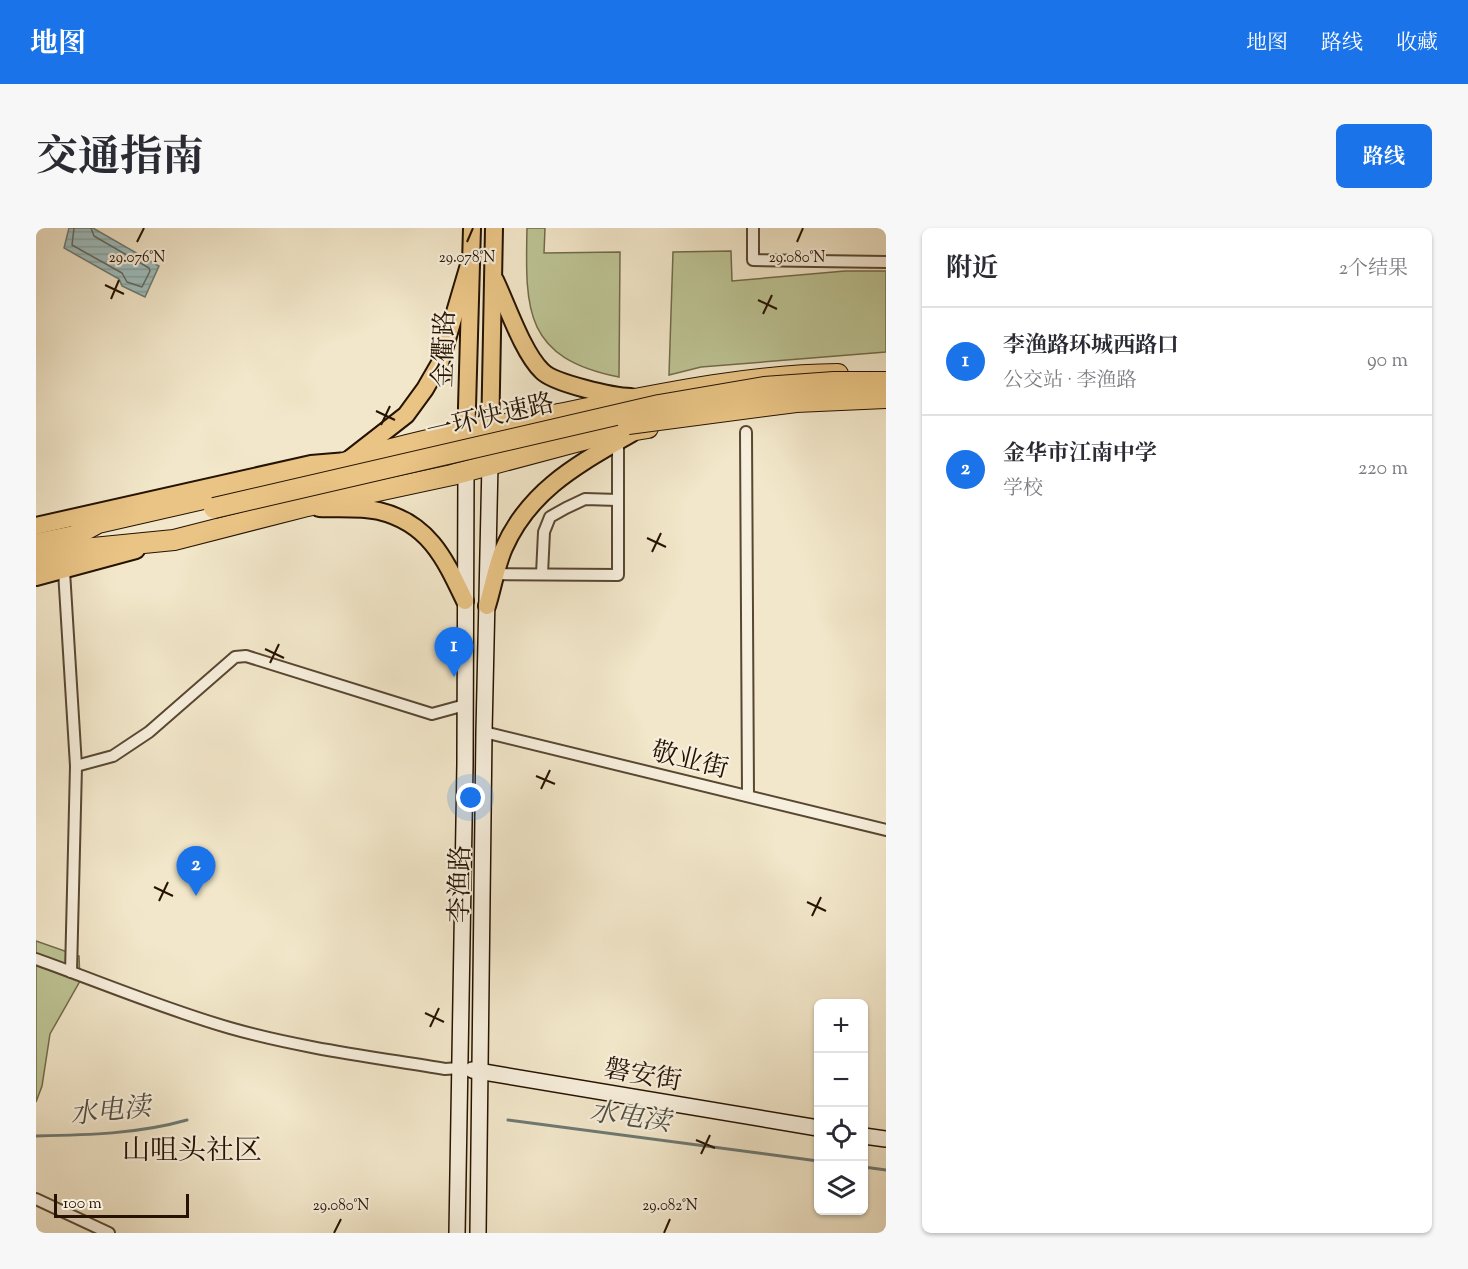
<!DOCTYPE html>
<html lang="zh">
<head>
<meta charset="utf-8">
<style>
	:root { --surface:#fff; --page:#f7f7f7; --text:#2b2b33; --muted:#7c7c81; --line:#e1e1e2; --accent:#1a73e8 }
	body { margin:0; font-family:"Sorts Mill Goudy","Noto Serif SC",serif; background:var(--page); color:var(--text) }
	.controls { position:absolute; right:18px; bottom:18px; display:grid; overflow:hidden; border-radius:9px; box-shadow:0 2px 4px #0004 }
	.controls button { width:54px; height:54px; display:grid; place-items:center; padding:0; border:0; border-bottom:2px solid var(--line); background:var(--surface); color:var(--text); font:30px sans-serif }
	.scale { position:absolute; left:18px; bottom:15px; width:135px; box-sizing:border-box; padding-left:6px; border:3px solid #251200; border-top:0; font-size:16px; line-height:21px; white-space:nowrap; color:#251200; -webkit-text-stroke:4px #f7efdd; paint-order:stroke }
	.you { position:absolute; left:435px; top:570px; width:21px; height:21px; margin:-15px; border:4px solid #fff; border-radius:50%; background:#1a73e8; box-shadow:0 0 0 9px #1a73e833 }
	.badge { display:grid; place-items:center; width:39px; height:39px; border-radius:50%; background:var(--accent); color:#fff; font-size:20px; font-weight:700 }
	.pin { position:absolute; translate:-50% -50px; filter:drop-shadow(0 2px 3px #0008) }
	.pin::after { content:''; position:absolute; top:32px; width:21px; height:18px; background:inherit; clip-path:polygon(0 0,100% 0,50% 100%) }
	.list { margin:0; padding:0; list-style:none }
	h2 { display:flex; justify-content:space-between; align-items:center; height:78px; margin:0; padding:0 24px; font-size:26px }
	h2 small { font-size:20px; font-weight:400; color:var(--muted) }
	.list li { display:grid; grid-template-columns:39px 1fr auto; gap:18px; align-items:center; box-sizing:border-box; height:108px; padding:0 24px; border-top:2px solid var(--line) }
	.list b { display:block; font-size:22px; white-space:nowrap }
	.list p { margin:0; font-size:20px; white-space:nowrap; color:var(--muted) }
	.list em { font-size:20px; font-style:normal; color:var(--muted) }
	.icon { flex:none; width:33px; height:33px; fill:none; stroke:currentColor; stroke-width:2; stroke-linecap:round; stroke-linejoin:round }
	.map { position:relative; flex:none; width:850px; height:1005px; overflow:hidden; border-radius:9px }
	header { display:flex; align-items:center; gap:36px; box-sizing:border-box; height:84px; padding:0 30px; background:var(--accent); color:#fff }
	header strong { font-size:28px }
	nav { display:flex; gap:33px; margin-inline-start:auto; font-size:21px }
	.intro { display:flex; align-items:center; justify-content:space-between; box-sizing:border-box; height:144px; padding:0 36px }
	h1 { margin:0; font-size:42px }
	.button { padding:15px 27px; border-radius:9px; background:var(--accent); color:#fff; font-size:21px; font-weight:700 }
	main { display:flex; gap:36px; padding:0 36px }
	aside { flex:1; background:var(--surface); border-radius:9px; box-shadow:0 2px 4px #0004 }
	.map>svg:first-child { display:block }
	.park { fill:#bdc495; stroke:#716b4a; stroke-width:1.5 }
	.water { fill:url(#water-rules); stroke:#6e7973; stroke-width:1.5 }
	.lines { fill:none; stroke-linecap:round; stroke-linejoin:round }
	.shore { stroke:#626860; stroke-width:1.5 }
	.stream { stroke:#6e7973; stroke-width:3 }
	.street-casing { stroke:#584732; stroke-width:14 }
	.secondary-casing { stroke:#251200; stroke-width:18 }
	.primary-casing { stroke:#251200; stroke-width:20 }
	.highway-casing { stroke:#251200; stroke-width:22 }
	.street { stroke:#f7efdd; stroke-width:10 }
	.secondary { stroke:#f7efdd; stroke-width:15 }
	.primary { stroke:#e9c485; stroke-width:16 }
	.highway { stroke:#e9c485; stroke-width:20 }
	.highway-bridge-casing { stroke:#251200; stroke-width:22; stroke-linecap:butt }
	.highway-bridge { stroke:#e9c485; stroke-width:20 }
	.ticks { fill:none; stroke:#251200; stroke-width:2 }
	.labels { text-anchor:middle; stroke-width:4.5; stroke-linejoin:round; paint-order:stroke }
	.street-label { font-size:26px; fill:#251200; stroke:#f7efdd }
	.water-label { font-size:27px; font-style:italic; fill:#4f4e43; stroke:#f7efdd }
	.quarter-label { font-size:28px; fill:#251200; stroke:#f7efdd }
	.ticks-label { font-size:15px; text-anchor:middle; fill:#251200; stroke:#f7efdd; stroke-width:4.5; stroke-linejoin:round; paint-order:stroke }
</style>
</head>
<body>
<header>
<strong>地图</strong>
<nav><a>地图</a><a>路线</a><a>收藏</a></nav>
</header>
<div class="intro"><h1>交通指南</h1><a class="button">路线</a></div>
<main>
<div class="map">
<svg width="850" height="1005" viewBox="0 0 850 1005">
	<defs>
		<pattern id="water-rules" width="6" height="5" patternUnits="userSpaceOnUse" patternTransform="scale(1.5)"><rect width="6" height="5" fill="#9ebebf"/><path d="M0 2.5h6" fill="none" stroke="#88a2a2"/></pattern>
	</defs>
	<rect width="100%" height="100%" fill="#f2e7ca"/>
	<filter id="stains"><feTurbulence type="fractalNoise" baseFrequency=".00333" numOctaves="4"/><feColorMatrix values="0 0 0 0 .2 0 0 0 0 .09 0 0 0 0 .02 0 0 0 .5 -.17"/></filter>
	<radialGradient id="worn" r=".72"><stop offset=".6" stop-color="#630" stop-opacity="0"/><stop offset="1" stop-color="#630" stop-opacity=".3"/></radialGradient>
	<g class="park">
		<path d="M 491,0 L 509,0 L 508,25 L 584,24 L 583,149 C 489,130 489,84 491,0 Z"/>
		<polygon points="695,23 696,53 809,43 850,43 850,124 665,139 633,147 637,24"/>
		<polygon points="0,713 43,728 44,753 14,806 6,858 0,874"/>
	</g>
	<polygon class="water" points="33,0 57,0 123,38 109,69 86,58 83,51 28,20"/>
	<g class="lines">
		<polyline class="shore" points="38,0 36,17 86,45 91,54 106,59 114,43 113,40 58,8 55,0"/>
		<g class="stream">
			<polyline points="472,892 782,933"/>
			<path d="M 0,908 C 51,907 102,906 151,892"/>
			<polyline points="828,939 850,942"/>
		</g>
		<g class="street-casing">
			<g id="street">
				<polyline points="717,0 717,32 850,34"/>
				<polyline points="710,204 712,568"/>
				<polyline points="28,343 40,538 35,744"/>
				<polyline points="456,346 582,347 582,213"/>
				<polyline points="506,346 508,304 514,289 530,280 549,271 582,272"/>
				<polyline points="448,504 850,602"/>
				<polyline points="40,538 77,528 113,504 199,429 210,428 396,486 429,477"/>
				<path d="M 0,731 C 64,754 128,781 194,800 C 264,820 337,829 409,841 L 424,840"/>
				<polyline points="0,971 73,1005"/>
			</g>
		</g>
		<g class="secondary-casing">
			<g id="secondary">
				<polyline points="436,842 782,900"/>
				<polyline points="828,908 850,911"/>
				<polyline points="421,1005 429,536 430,243"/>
				<polyline points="442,1005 448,504 454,236"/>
			</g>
		</g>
		<g class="primary-casing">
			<g id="primary">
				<path d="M 459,52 C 471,77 487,125 506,143 C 517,155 578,169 595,169"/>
				<polyline points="454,211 458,0"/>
				<polyline points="430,215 436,0"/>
				<path d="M 283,280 C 302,281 324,279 343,283 C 393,295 409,331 429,373"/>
				<polyline points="0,298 275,236 311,233 370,187 389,161 404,135 435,30"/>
				<polyline points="0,349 100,322"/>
				<path d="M 451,378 C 457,359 460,338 468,320 C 494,261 543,236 596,205"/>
			</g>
		</g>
		<g class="highway-casing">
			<g id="highway">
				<path d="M 0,316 L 38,308 L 62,295 L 277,246 C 357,215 444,201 528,185 C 619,167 710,147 802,146"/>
				<polyline points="0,331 37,322 138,312 267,279 416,247 558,209 612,200"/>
			</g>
		</g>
		<use href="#street" class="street"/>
		<use href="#secondary" class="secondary"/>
		<use href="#primary" class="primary"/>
		<use href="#highway" class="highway"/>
		<g class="highway-bridge-casing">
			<g id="highway-bridge">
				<polyline points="592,196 760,174 850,170"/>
				<polyline points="178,280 623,177 728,159 798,154 850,154"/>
			</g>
		</g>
		<use href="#highway-bridge" class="highway-bridge"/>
	</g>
	<path class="ticks" d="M 101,14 L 108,0M 431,14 L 437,0M 761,14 L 767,0M 69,57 L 88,66M 75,71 L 83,52M 722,72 L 741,81M 727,86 L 736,67M 340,183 L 359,192M 345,197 L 354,178M 611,310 L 630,319M 616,324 L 625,305M 229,421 L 248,430M 234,435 L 243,416M 500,548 L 519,556M 505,561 L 514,542M 118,659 L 137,668M 123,673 L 132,654M 771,674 L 790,683M 776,688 L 785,669M 389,785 L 408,794M 394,799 L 403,780M 660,912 L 679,920M 665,926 L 674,907M 298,1005 L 305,991M 628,1005 L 634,991"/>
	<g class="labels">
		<g class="street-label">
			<text transform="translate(407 121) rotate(-88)" y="9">金衢路</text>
			<text transform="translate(454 188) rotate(-13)" y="9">一环快速路</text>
			<text transform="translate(654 531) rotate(14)" y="9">敬业街</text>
			<text transform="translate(423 656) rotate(-89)" y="9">李渔路</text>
			<text transform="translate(607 846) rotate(10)" y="9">磐安街</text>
		</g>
		<g class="water-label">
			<text transform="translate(74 882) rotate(-6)" y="9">水电渎</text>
			<text transform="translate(594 888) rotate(8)" y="9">水电渎</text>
		</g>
		<g class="quarter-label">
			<text x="156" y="931">山咀头社区</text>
		</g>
	</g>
	<g class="ticks-label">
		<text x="431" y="34">29.078°N</text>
		<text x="761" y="34">29.080°N</text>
		<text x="101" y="34">29.076°N</text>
		<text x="305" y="982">29.080°N</text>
		<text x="634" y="982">29.082°N</text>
	</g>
	<rect width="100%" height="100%" filter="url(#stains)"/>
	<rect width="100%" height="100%" fill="url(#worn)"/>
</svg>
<div class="controls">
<button>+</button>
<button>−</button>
<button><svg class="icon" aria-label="locate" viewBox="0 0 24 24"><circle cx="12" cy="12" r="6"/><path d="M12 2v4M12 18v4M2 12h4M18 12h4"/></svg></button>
<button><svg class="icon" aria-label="layers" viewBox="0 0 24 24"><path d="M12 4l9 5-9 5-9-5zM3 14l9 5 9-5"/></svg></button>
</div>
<div class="scale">100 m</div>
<div class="you"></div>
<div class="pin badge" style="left:418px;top:449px">1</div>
<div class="pin badge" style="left:160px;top:668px">2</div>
</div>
<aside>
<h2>附近<small>2个结果</small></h2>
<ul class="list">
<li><span class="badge">1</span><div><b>李渔路环城西路口</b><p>公交站 · 李渔路</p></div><em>90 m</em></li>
<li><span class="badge">2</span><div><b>金华市江南中学</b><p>学校</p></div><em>220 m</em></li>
</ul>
</aside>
</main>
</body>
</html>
